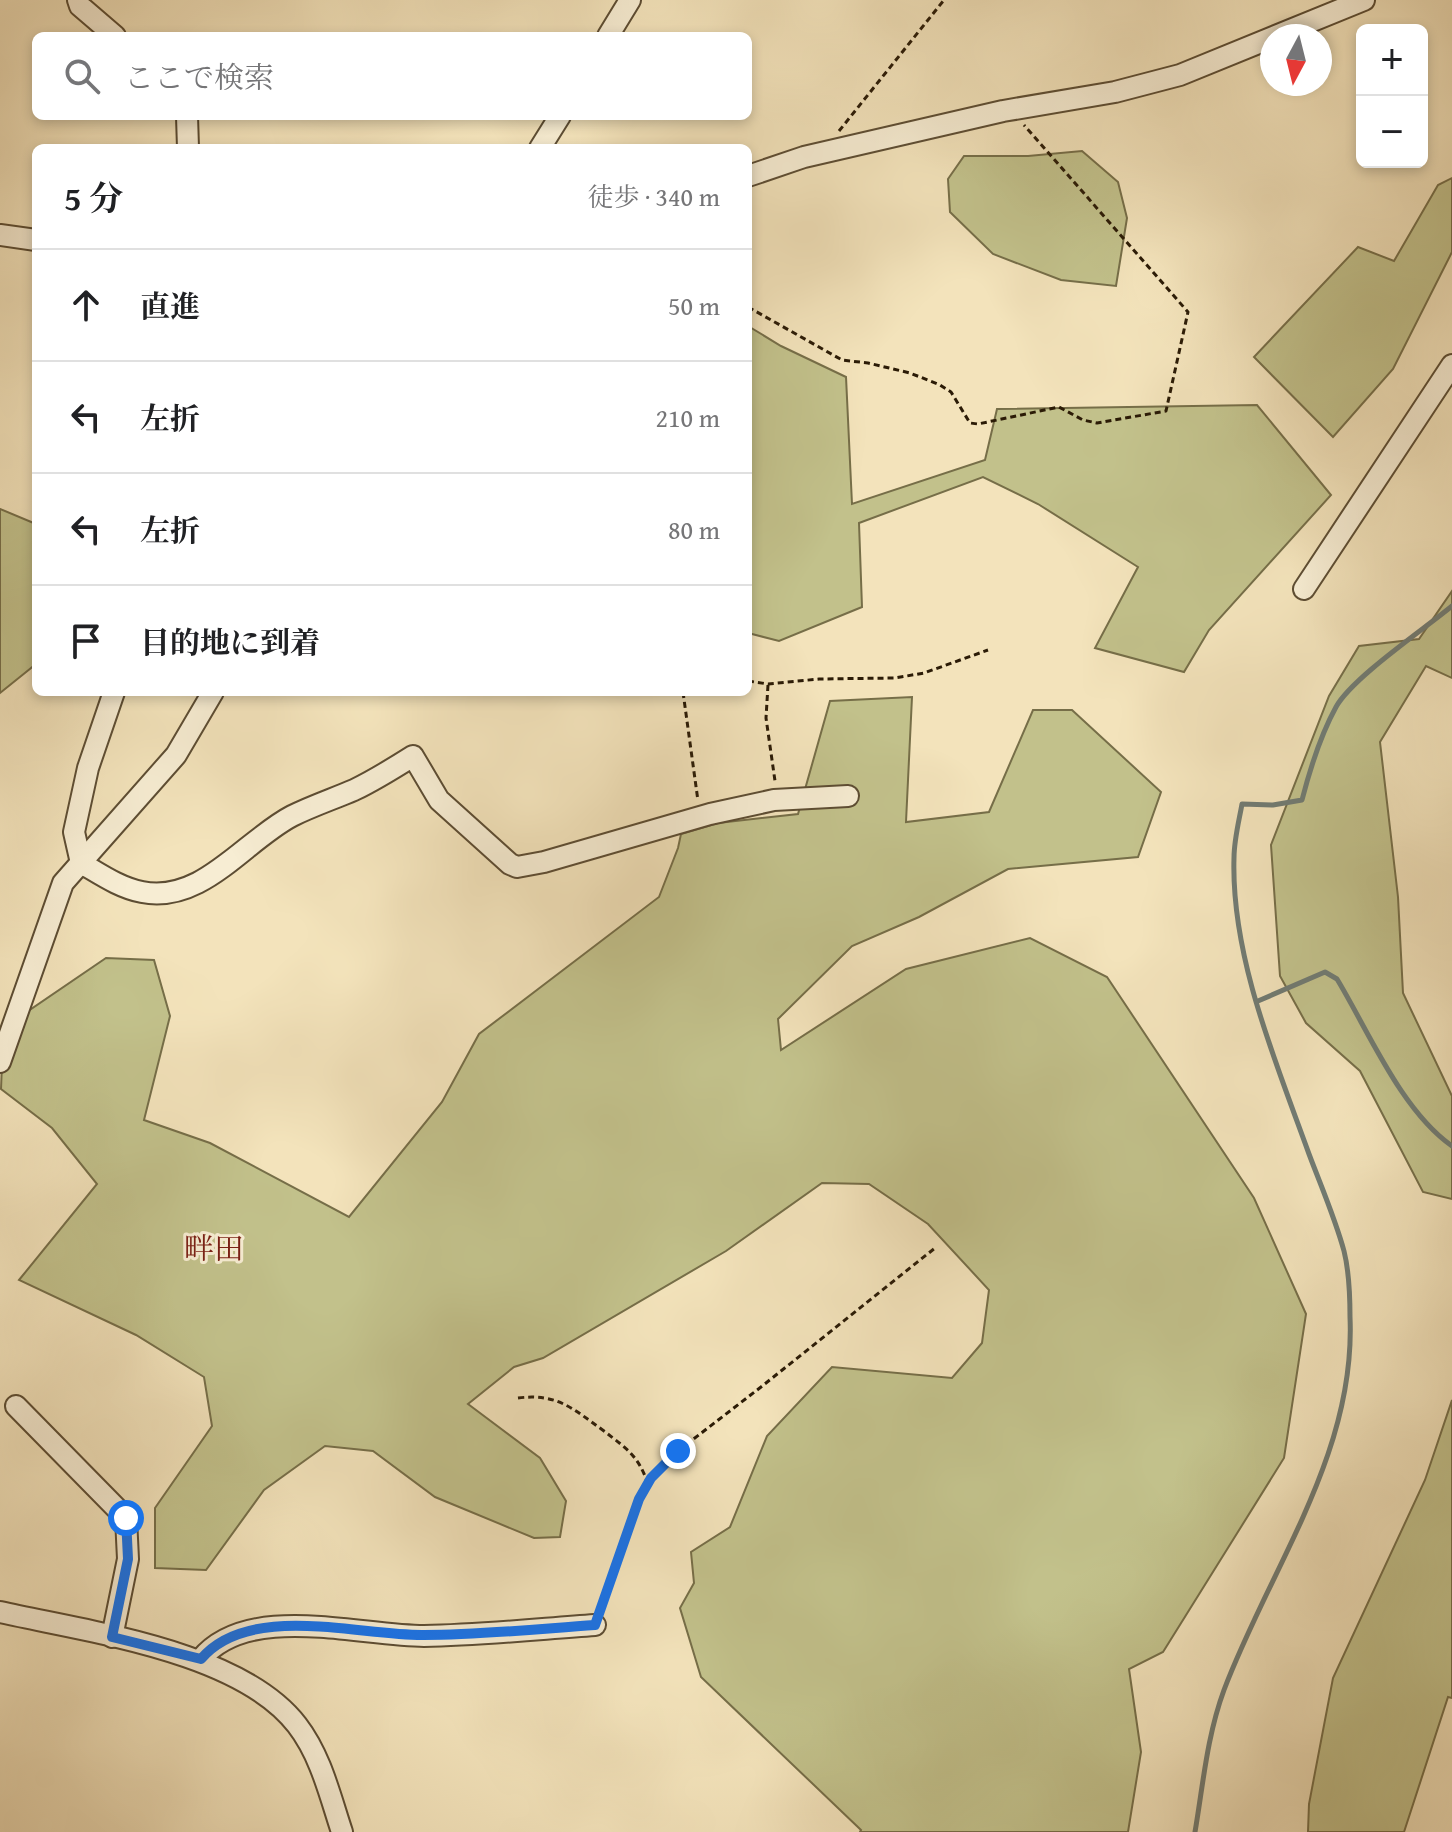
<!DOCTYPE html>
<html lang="ja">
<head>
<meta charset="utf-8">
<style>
	:root { --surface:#fff; --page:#f2f2f2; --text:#202124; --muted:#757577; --line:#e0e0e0 }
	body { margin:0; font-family:"Gentium Book Plus","Noto Serif JP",serif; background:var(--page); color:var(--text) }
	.controls { position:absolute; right:24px; top:24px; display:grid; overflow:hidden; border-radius:12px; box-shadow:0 4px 12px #0003 }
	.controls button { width:72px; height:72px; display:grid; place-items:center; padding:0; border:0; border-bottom:2px solid var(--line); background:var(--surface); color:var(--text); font:40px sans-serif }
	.compass { position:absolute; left:1260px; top:24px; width:72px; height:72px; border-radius:50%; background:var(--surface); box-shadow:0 4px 12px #0003; rotate:187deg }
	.stop { position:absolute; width:24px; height:24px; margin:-18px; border:6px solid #1a73e8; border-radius:50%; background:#fff }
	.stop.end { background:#1a73e8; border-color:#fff; box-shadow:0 2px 8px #0008 }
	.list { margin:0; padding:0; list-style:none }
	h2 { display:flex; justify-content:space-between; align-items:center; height:104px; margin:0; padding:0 32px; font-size:34px }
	h2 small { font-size:26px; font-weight:400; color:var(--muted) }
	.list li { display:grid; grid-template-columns:52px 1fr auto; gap:24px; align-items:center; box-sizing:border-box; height:112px; padding:0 32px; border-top:2px solid var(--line) }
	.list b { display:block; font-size:30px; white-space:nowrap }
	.list em { font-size:26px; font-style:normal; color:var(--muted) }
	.icon { flex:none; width:44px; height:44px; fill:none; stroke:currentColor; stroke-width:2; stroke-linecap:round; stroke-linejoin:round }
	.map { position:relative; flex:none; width:1452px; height:1832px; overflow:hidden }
	.search { position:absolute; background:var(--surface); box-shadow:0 4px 12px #0003; left:32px; top:32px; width:720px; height:88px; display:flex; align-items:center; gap:20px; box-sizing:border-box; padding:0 28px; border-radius:12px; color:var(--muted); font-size:30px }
	.panel { position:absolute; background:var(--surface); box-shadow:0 4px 12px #0003; left:32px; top:144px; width:720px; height:552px; border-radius:12px }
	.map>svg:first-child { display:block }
	.green { fill:#c2c18b; stroke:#766e48; stroke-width:2 }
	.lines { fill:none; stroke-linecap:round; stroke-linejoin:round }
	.stream { stroke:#717b73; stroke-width:5 }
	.minor-casing { stroke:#5d4d33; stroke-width:24 }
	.path { stroke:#2b1b06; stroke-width:3; stroke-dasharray:6 4; stroke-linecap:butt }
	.minor { stroke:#f7edd3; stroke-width:20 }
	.route { stroke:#1a73e8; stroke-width:10 }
	.labels { text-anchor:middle; stroke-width:6; stroke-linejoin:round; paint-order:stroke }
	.quarter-label { font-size:30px; fill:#7a1f14; stroke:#f7edd3 }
</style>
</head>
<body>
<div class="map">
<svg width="1452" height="1832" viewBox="0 0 1452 1832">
	<rect width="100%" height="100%" fill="#f3e3bb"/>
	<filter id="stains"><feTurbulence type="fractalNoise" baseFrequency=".0025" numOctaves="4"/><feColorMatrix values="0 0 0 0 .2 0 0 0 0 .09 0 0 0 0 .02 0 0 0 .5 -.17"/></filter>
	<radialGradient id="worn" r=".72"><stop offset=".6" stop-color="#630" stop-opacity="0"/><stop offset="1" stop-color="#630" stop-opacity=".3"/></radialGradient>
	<g class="green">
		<polygon points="1082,151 1118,182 1127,218 1116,286 1061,280 993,254 950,212 948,179 964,156 1028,156"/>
		<polygon points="1452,178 1452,252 1393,369 1333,437 1254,357 1358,247 1394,261 1438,185"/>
		<polygon points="748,326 781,346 846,377 852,504 985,460 997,409 1257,405 1331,495 1209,630 1184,672 1095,648 1138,567 1038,504 983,477 859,523 862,607 779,641 748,633"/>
		<polygon points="0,509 36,524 36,664 0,693"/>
		<polygon points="1452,591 1452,678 1426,666 1380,742 1398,897 1403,993 1452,1096 1452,1199 1423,1192 1360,1071 1306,1023 1280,976 1271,845 1329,696 1359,646 1419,639"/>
		<polygon points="912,697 906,822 989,812 1033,710 1072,710 1161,792 1138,857 1008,869 919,917 852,946 778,1019 781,1050 906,969 1030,938 1107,977 1254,1198 1306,1314 1284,1458 1163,1652 1129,1669 1141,1752 1128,1832 860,1832 861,1830 701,1677 680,1608 694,1583 691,1552 730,1527 767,1436 832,1367 952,1378 982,1343 989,1290 928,1224 869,1184 822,1183 726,1251 543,1358 514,1367 468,1404 540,1458 566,1501 560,1537 534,1538 435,1497 373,1451 325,1446 264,1490 206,1570 155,1568 155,1508 212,1426 204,1377 136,1335 19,1280 97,1184 52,1128 1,1089 3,1039 15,1020 106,958 154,960 170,1016 144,1120 210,1143 349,1217 442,1102 479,1034 659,897 678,848 681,834 718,823 798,814 830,701"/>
		<polygon points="1452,1400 1452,1698 1448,1697 1404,1832 1308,1832 1309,1804 1333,1678 1425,1480"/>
	</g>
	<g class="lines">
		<g class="stream">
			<path d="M 1258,1001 L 1325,972 L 1337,979 C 1369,1032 1401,1110 1452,1146"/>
			<path d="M 1195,1832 C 1203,1785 1207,1736 1224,1690 C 1270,1568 1356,1454 1350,1317 C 1350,1296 1349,1271 1344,1251 C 1335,1218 1321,1186 1309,1154 C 1276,1062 1231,957 1234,858 C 1234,840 1239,821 1242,804 L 1273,805 L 1302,800 C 1310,769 1320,736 1336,707 C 1352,678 1423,630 1452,606"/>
		</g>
		<g class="minor-casing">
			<g id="minor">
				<polyline points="78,0 80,6 115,36"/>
				<polyline points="608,36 630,0"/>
				<polyline points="187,116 188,148"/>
				<polyline points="540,148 560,116"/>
				<polyline points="748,176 804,157 1003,111 1115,92 1180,75 1364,0"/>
				<polyline points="0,235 36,240"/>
				<polyline points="1304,589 1452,365"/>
				<path d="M 114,692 L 88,768 L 74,832 L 81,863 C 100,874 120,888 142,892 C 202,904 244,841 292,816 C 312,806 333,799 354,790 C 375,780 394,768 413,756 L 439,800 L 510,864 L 517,867 L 544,862 L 710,814 L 774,800 L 848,796"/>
				<polyline points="0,1062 63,883 176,755 213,692"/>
				<polyline points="16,1406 126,1518 128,1559 112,1637"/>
				<path d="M 0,1612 C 88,1632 240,1651 297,1725 C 321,1756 330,1796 342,1832"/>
				<path d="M 201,1659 C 248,1602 359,1636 424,1636 C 481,1635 538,1629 595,1625"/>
			</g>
		</g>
		<g class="path">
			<polyline points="839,131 944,0"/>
			<polyline points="748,307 842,360 868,363 910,373 940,385 951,392 970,423 978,424 1059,407 1083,420 1097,423 1166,411 1188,312 1024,125"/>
			<polyline points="748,681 768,684 819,679 895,678 924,673 988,650"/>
			<polyline points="768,685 766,718 775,781"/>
			<polyline points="683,692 698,801"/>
			<path d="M 518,1398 C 558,1393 573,1409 604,1431 C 627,1449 638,1455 648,1484"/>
			<polyline points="600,1610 639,1499 651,1478 678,1451 761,1387 935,1248"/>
		</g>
		<use href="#minor" class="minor"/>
	</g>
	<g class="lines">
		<path class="route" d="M 126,1518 L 128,1559 L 112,1637 L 201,1659 C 249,1602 359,1636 424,1635 C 481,1635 538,1629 595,1625 L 639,1499 L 651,1478 L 678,1451"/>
	</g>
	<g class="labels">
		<g class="quarter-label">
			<text x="214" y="1259">畔田</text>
		</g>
	</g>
	<rect width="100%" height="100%" filter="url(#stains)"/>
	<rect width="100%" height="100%" fill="url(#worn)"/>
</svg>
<div class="controls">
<button>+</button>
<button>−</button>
</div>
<svg class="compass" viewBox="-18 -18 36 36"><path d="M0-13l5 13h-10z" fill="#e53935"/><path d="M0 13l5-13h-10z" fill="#757577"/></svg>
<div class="stop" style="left:126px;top:1518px"></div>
<div class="stop end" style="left:678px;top:1451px"></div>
<div class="search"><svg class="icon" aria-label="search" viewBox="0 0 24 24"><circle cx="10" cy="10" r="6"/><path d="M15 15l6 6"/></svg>ここで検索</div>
<section class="panel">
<h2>5 分<small>徒歩 · 340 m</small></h2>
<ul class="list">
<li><svg class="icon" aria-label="ahead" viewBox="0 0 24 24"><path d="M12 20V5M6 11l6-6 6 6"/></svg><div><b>直進</b></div><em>50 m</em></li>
<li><svg class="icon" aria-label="left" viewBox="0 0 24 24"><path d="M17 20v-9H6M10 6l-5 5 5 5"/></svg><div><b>左折</b></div><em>210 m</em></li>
<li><svg class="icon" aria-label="left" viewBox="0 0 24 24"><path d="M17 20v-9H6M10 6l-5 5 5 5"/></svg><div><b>左折</b></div><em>80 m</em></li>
<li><svg class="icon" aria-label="arrive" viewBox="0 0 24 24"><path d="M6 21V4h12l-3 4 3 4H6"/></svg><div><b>目的地に到着</b></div></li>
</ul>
</section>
</div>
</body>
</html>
